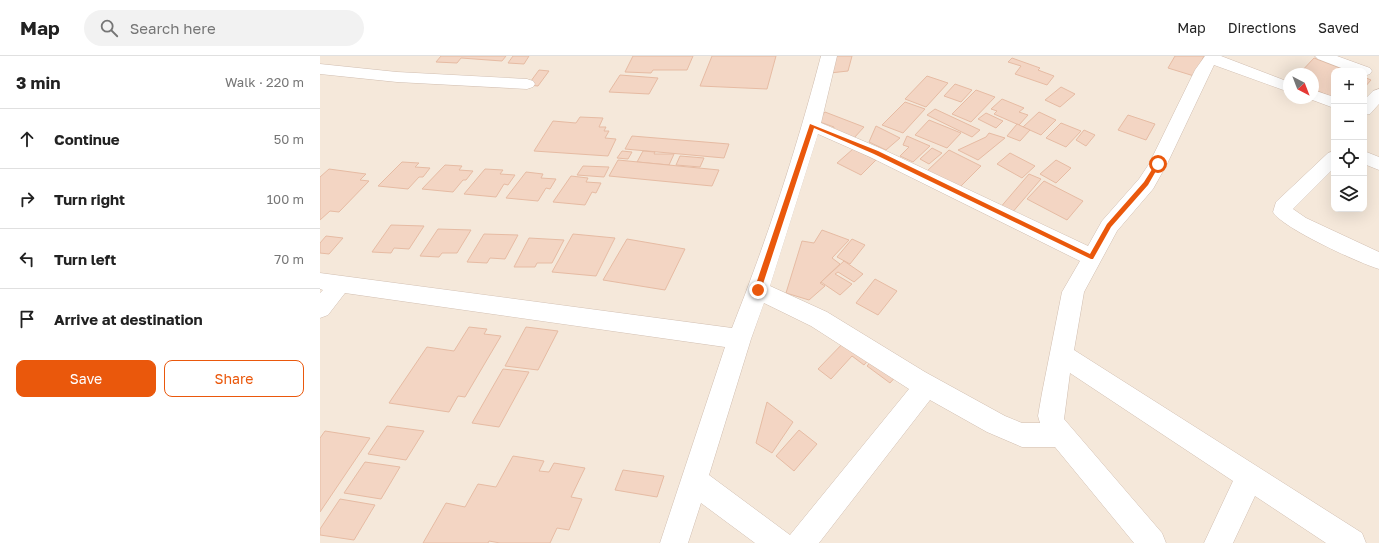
<!DOCTYPE html>
<html lang="en">
<head>
<meta charset="utf-8">
<style>
	:root { --surface:#fff; --page:#f2f2f2; --text:#222; --muted:#767676; --line:#e0e0e0; --accent:#ea580c }
	body { margin:0; font-family:"Golos Text",sans-serif; background:var(--page); color:var(--text) }
	.controls { position:absolute; right:12px; top:12px; display:grid; overflow:hidden; border-radius:8px; box-shadow:0 4px 16px #0002 }
	.controls button { width:36px; height:36px; display:grid; place-items:center; padding:0; border:0; border-bottom:1px solid var(--line); background:var(--surface); color:var(--text); font:20px sans-serif }
	.compass { position:absolute; left:963px; top:12px; width:36px; height:36px; border-radius:50%; background:var(--surface); box-shadow:0 4px 16px #0002; rotate:138deg }
	.stop { position:absolute; width:12px; height:12px; margin:-9px; border:3px solid #ea580c; border-radius:50%; background:#fff }
	.stop.end { background:#ea580c; border-color:#fff; box-shadow:0 1px 4px #0008 }
	.list { margin:0; padding:0; list-style:none }
	h2 { display:flex; justify-content:space-between; align-items:center; height:52px; margin:0; padding:0 16px; font-size:17px }
	h2 small { font-size:13px; font-weight:400; color:var(--muted) }
	.list li { display:grid; grid-template-columns:26px 1fr auto; gap:12px; align-items:center; box-sizing:border-box; height:60px; padding:0 16px; border-top:1px solid var(--line) }
	.list b { display:block; font-size:15px; white-space:nowrap }
	.list em { font-size:13px; font-style:normal; color:var(--muted) }
	.actions { display:flex; gap:8px; padding:12px 16px }
	.actions a { flex:1; padding:9px 0; border:1px solid var(--accent); border-radius:8px; text-align:center; font-size:14px; color:var(--accent) }
	.actions .main { background:var(--accent); color:#fff }
	.icon { flex:none; width:22px; height:22px; fill:none; stroke:currentColor; stroke-width:2; stroke-linecap:round; stroke-linejoin:round }
	.map { position:relative; flex:none; width:1059px; height:487px; overflow:hidden }
	header { display:flex; align-items:center; gap:24px; box-sizing:border-box; height:56px; padding:0 20px; background:var(--surface); border-bottom:1px solid var(--line) }
	header strong { font-size:19px }
	nav { display:flex; gap:22px; margin-inline-start:auto; font-size:14px }
	.search { width:280px; height:36px; background:var(--page); display:flex; align-items:center; gap:10px; box-sizing:border-box; padding:0 14px; border-radius:22px; color:var(--muted); font-size:15px }
	main { display:flex }
	aside { flex:1; background:var(--surface) }
	.map>svg:first-child { display:block }
	.residential { fill:#f5e8da; fill-rule:evenodd }
	.building { fill:#f3d5c3; stroke:#e6bba3 }
	.lines { fill:none; stroke-linecap:round; stroke-linejoin:round }
	.minor-casing { stroke:#d1beb0; stroke-width:1 }
	.minor { fill:#fff; fill-rule:evenodd }
	.route { fill:#ea580c }
</style>
</head>
<body>
<header>
<strong>Map</strong>
<div class="search"><svg class="icon" aria-label="search" viewBox="0 0 24 24"><circle cx="10" cy="10" r="6"/><path d="M15 15l6 6"/></svg>Search here</div>
<nav><a>Map</a><a>Directions</a><a>Saved</a></nav>
</header>
<main>
<aside>
<h2>3 min<small>Walk · 220 m</small></h2>
<ul class="list">
<li><svg class="icon" aria-label="ahead" viewBox="0 0 24 24"><path d="M12 20V5M6 11l6-6 6 6"/></svg><div><b>Continue</b></div><em>50 m</em></li>
<li><svg class="icon" aria-label="right" viewBox="0 0 24 24"><path d="M7 20v-9h11M14 6l5 5-5 5"/></svg><div><b>Turn right</b></div><em>100 m</em></li>
<li><svg class="icon" aria-label="left" viewBox="0 0 24 24"><path d="M17 20v-9H6M10 6l-5 5 5 5"/></svg><div><b>Turn left</b></div><em>70 m</em></li>
<li><svg class="icon" aria-label="arrive" viewBox="0 0 24 24"><path d="M6 21V4h12l-3 4 3 4H6"/></svg><div><b>Arrive at destination</b></div></li>
</ul>
<div class="actions"><a class="main">Save</a><a>Share</a></div>
</aside>
<div class="map">
<svg width="1059" height="487" viewBox="0 0 1059 487">
	<rect width="100%" height="100%" fill="#fdf6ec"/>
	<path class="residential" d="M 0,0 L 1059,0 L 1059,487 L 0,487 ZM 1014,15 L 1044,15 L 1044,153 L 1014,153 ZM 969,18 L 993,18 L 993,42 L 969,42 Z"/>
	<g class="building">
		<polygon points="121,0 186,0 182,5 141,2 137,7 116,6"/>
		<polygon points="193,0 209,0 204,8 188,7"/>
		<polygon points="313,0 373,0 367,14 333,14 331,17 305,16"/>
		<polygon points="392,0 456,0 447,33 380,30"/>
		<polygon points="515,0 532,0 528,15 510,17"/>
		<polygon points="855,0 884,0 874,20 848,12"/>
		<polygon points="692,2 720,12 718,14 734,20 727,29 695,18 701,10 688,6"/>
		<polygon points="994,2 1028,15 1014,15 1014,42 993,33 993,18 979,18"/>
		<polygon points="219,14 229,15 218,30 208,29"/>
		<polygon points="300,19 338,22 329,38 289,36"/>
		<polygon points="607,20 628,27 606,51 585,43"/>
		<polygon points="1044,21 1051,24 1044,32"/>
		<polygon points="635,28 652,34 641,46 624,40"/>
		<polygon points="741,31 755,38 740,51 725,44"/>
		<polygon points="656,34 675,41 651,66 632,58"/>
		<polygon points="682,43 704,52 699,56 708,59 699,69 674,58 677,55 671,53"/>
		<polygon points="585,46 605,53 583,77 562,69"/>
		<polygon points="615,53 660,74 652,81 607,59"/>
		<polygon points="505,56 544,71 534,82 513,75 514,71 497,65"/>
		<polygon points="719,56 736,64 721,79 703,71"/>
		<polygon points="666,57 683,65 676,72 658,63"/>
		<polygon points="808,59 835,68 826,84 798,74"/>
		<polygon points="260,61 283,62 279,71 286,71 284,75 289,75 285,82 296,83 288,100 214,95 233,65 256,67"/>
		<polygon points="609,64 641,77 627,92 595,79"/>
		<polygon points="741,67 761,75 746,91 726,82"/>
		<polygon points="697,68 710,74 700,85 687,80"/>
		<polygon points="556,70 580,82 566,94 549,86"/>
		<polygon points="764,74 775,79 766,90 756,84"/>
		<polygon points="669,77 685,82 658,104 638,94 666,81"/>
		<polygon points="312,80 409,88 404,102 305,93"/>
		<polygon points="587,80 610,90 593,106 580,100 589,91 583,89"/>
		<polygon points="612,92 622,97 609,108 600,103"/>
		<polygon points="533,93 556,104 541,119 517,107"/>
		<polygon points="629,94 661,110 638,133 606,116"/>
		<polygon points="302,95 312,96 308,103 297,102"/>
		<polygon points="323,95 335,96 334,98 354,98 349,109 317,106"/>
		<polygon points="690,97 715,110 702,122 677,108"/>
		<polygon points="360,100 384,102 380,111 356,109"/>
		<polygon points="298,104 399,114 392,130 289,120"/>
		<polygon points="736,104 751,112 736,127 720,118"/>
		<polygon points="82,106 99,107 95,111 110,112 103,121 99,121 88,133 58,130"/>
		<polygon points="125,109 142,110 139,114 153,115 146,124 143,124 133,136 102,133"/>
		<polygon points="263,110 289,111 284,121 257,119"/>
		<polygon points="9,113 46,118 40,124 49,125 19,156 10,155 0,164 0,121"/>
		<polygon points="165,113 183,114 180,118 195,119 188,129 184,128 176,141 144,138"/>
		<polygon points="206,116 223,118 221,122 236,123 230,133 226,132 218,145 186,142"/>
		<polygon points="709,118 721,123 691,158 679,153"/>
		<polygon points="251,120 268,122 266,126 281,127 276,137 272,136 265,149 233,146"/>
		<polygon points="724,125 763,145 747,164 707,143"/>
		<polygon points="71,169 104,170 89,193 74,192 71,197 52,196"/>
		<polygon points="118,173 151,174 137,197 122,197 119,201 100,200"/>
		<polygon points="502,174 529,184 512,202 520,208 500,227 505,230 489,244 466,237 482,185 494,187"/>
		<polygon points="164,178 198,179 185,203 170,202 167,207 147,206"/>
		<polygon points="253,178 295,182 276,220 232,216"/>
		<polygon points="6,180 23,182 9,198 0,197 0,187"/>
		<polygon points="209,182 244,184 232,207 217,207 215,211 194,211"/>
		<polygon points="307,183 365,193 345,234 283,224"/>
		<polygon points="532,183 545,189 530,208 517,201"/>
		<polygon points="524,205 543,218 534,226 518,216 515,218 532,228 520,239 501,226"/>
		<polygon points="555,223 577,235 558,259 536,247"/>
		<polygon points="149,271 167,273 164,278 181,280 145,341 138,340 129,356 69,347 107,291 134,295"/>
		<polygon points="206,271 238,275 218,314 185,310"/>
		<polygon points="527,283 552,300 544,309 532,300 511,323 498,313"/>
		<polygon points="554,302 578,318 570,327 547,310"/>
		<polygon points="183,313 209,316 179,371 152,367"/>
		<polygon points="447,346 473,366 452,397 436,387"/>
		<polygon points="67,370 104,375 86,404 48,398"/>
		<polygon points="479,374 497,388 474,415 456,400"/>
		<polygon points="5,375 50,382 0,456 0,382"/>
		<polygon points="193,400 224,405 219,415 229,416 234,407 265,412 251,441 262,443 249,474 237,472 230,487 180,487 169,485 168,487 103,487 126,447 145,451 158,428 176,431"/>
		<polygon points="45,406 80,411 61,443 24,437"/>
		<polygon points="303,414 344,420 337,441 295,434"/>
		<polygon points="20,443 55,449 34,484 0,479 0,473"/>
	</g>
	<g class="lines">
		<g class="minor-casing">
			<g id="minor">
				<path d="M 501,0 L 517,0 L 501,67 L 562,93 L 768,190 L 782,165 L 819,123 L 829,108 L 875,14 L 885,0 L 901,0 L 969,26 L 969,36 L 894,9 L 847,108 L 833,133 L 797,175 L 764,236 L 754,294 L 1042,477 L 1046,487 L 1006,487 L 935,440 L 913,487 L 884,487 L 913,425 L 750,317 L 744,363 L 842,477 L 846,487 L 814,487 L 735,391 L 702,391 L 667,376 L 610,344 L 499,487 L 435,487 L 381,447 L 368,487 L 340,487 L 405,291 L 25,237 L 8,259 L 0,262 L 0,237 L 3,234 L 0,233 L 0,217 L 412,272 C 447,184 477,92 501,0 ZM 498,78 L 550,101 L 760,205 L 742,236 L 722,337 L 718,360 L 720,367 L 702,367 L 685,360 L 605,316 L 507,256 L 450,230 ZM 444,247 L 491,270 L 589,333 L 470,479 L 389,419 L 431,283 Z"/>
				<polygon points="995,0 1017,0 1050,12 1052,15 1050,18 1044,20 1044,15 1029,15 998,3"/>
				<polygon points="0,8 77,16 207,23 213,25 215,28 213,31 207,33 77,26 0,18"/>
				<polygon points="1059,33 1059,48 1050,58 1044,59 1044,44 1053,35"/>
				<polygon points="993,34 1014,41 1014,52 987,42 993,42"/>
				<path d="M 1014,95 L 1014,112 L 973,153 L 986,162 L 1059,196 L 1059,213 C 1039,207 962,172 953,156 L 956,146 L 1008,97 Z"/>
				<polygon points="1044,95 1059,101 1059,114 1044,108"/>
			</g>
		</g>
		<use href="#minor" class="minor"/>
	</g>
	<polygon class="route" points="490,68 558,95 770,198 787,168 824,126 836,107 840,108 828,129 791,171 773,203 771,203 554,98 494,72 441,234 438,236 434,234"/>
</svg>
<div class="controls">
<button>+</button>
<button>−</button>
<button><svg class="icon" aria-label="locate" viewBox="0 0 24 24"><circle cx="12" cy="12" r="6"/><path d="M12 2v4M12 18v4M2 12h4M18 12h4"/></svg></button>
<button><svg class="icon" aria-label="layers" viewBox="0 0 24 24"><path d="M12 4l9 5-9 5-9-5zM3 14l9 5 9-5"/></svg></button>
</div>
<svg class="compass" viewBox="-18 -18 36 36"><path d="M0-13l5 13h-10z" fill="#e53935"/><path d="M0 13l5-13h-10z" fill="#767676"/></svg>
<div class="stop" style="left:838px;top:108px"></div>
<div class="stop end" style="left:438px;top:234px"></div>
</div>
</main>
</body>
</html>
